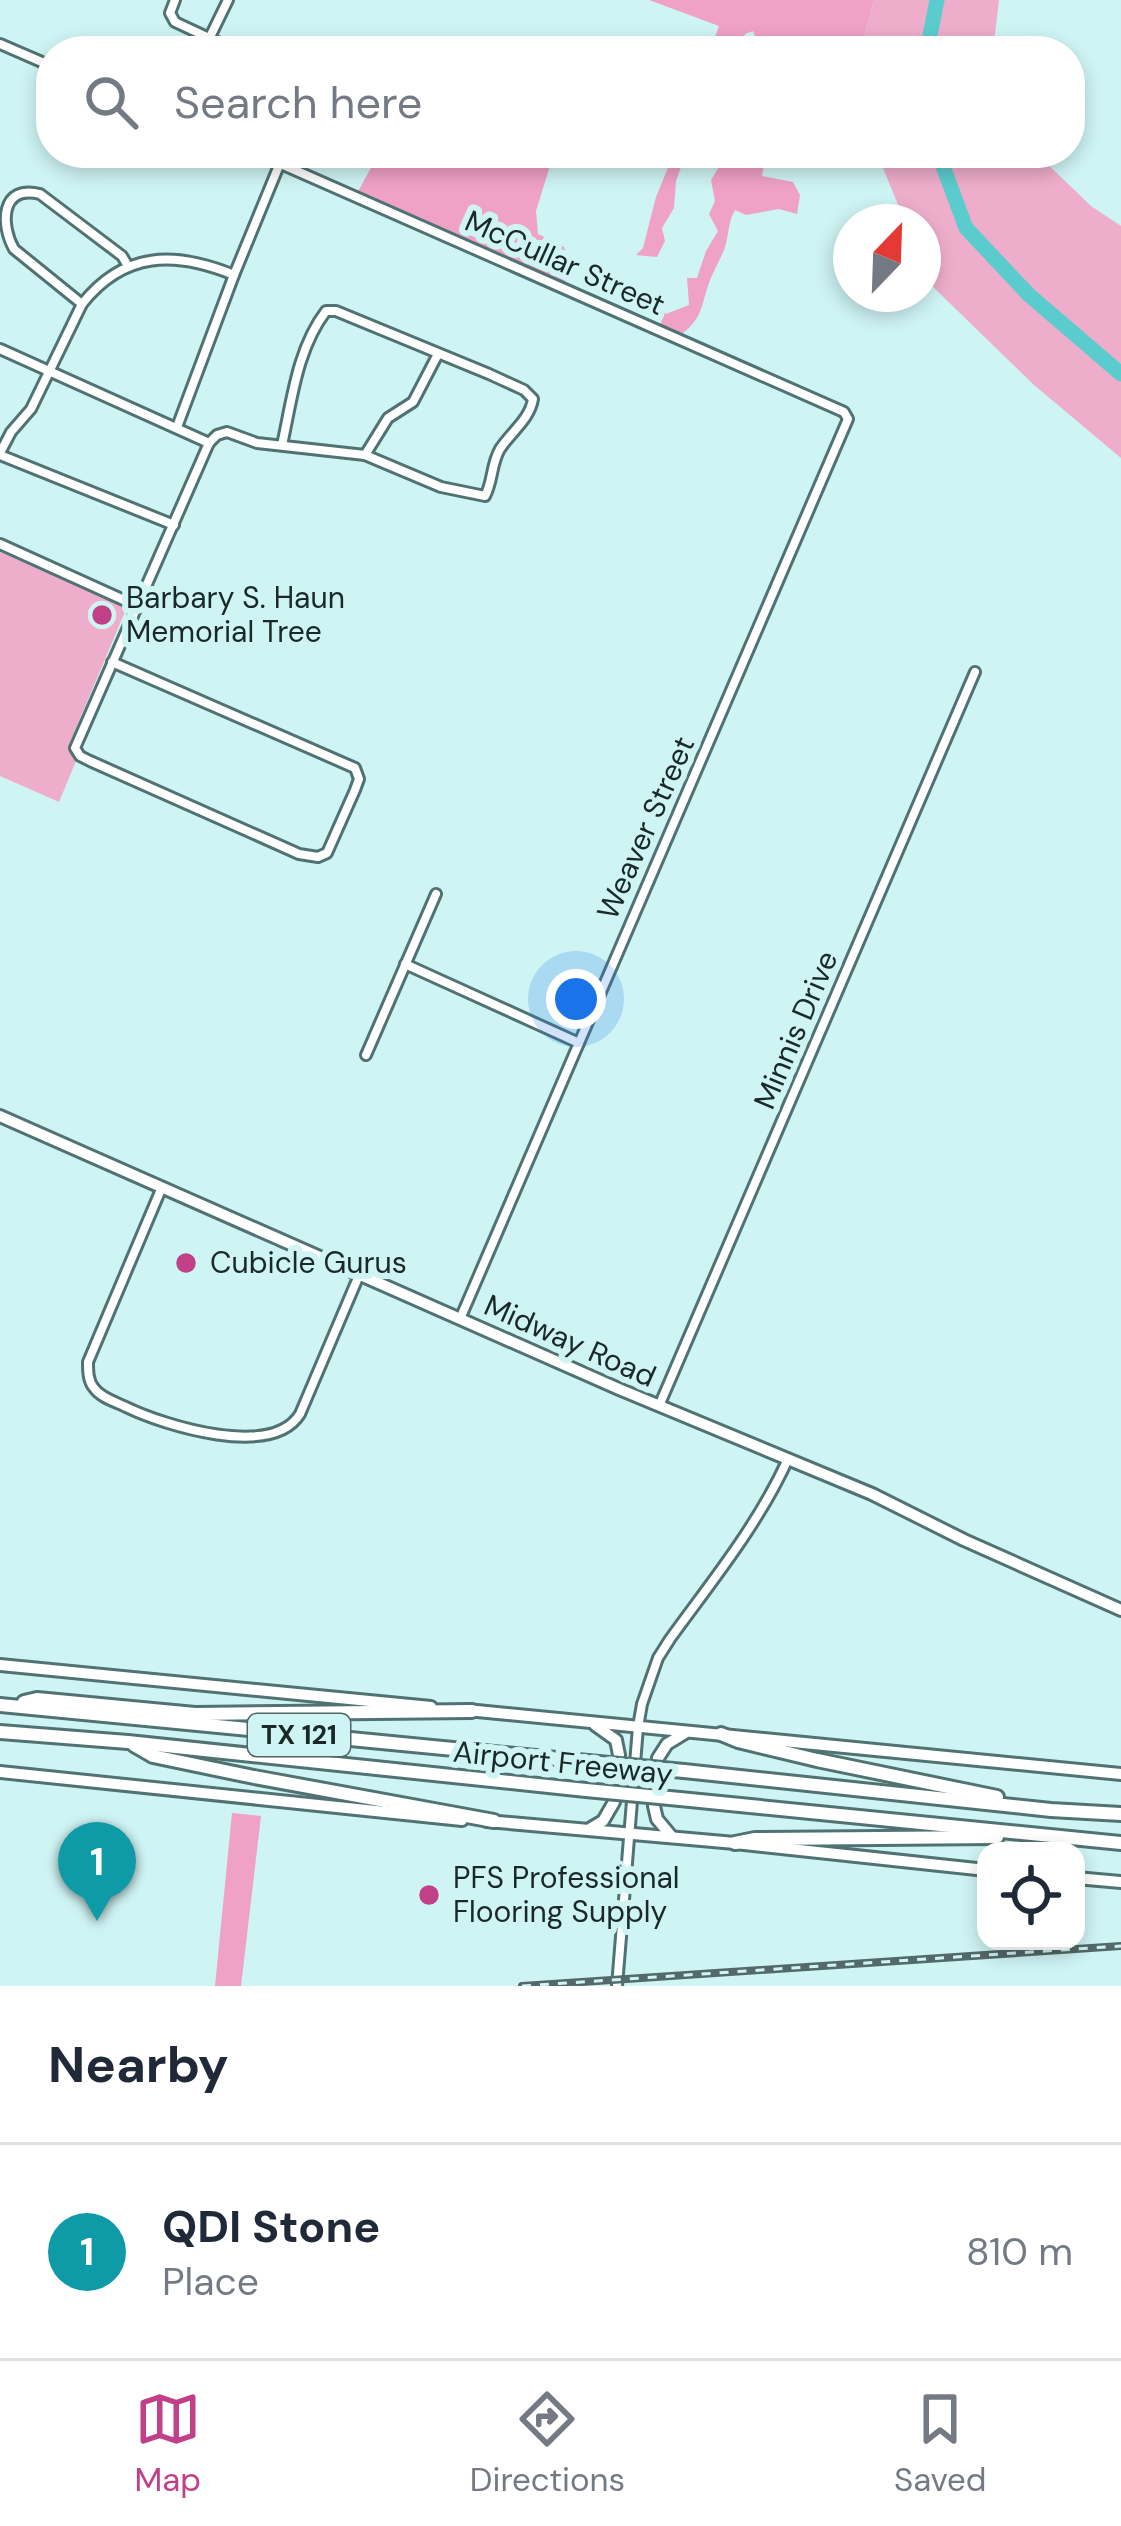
<!DOCTYPE html>
<html lang="en">
<head>
<meta charset="utf-8">
<style>
	:root { --surface:#fff; --page:#f6f6f7; --text:#1f2937; --muted:#747a83; --line:#e0e1e3; --accent:#c14088 }
	body { margin:0; font-family:"DM Sans",sans-serif; background:var(--page); color:var(--text) }
	.controls { position:absolute; right:36px; bottom:36px; display:grid; overflow:hidden; border-radius:24px; box-shadow:0 6px 18px #0003 }
	.controls button { width:108px; height:108px; display:grid; place-items:center; padding:0; border:0; border-bottom:3px solid var(--line); background:var(--surface); color:var(--text); font:60px sans-serif }
	.compass { position:absolute; left:833px; top:204px; width:108px; height:108px; border-radius:50%; background:var(--surface); box-shadow:0 6px 18px #0003; rotate:23deg }
	.you { position:absolute; left:576px; top:999px; width:42px; height:42px; margin:-30px; border:9px solid #fff; border-radius:50%; background:#1a73e8; box-shadow:0 0 0 18px #1a73e833 }
	.badge { display:grid; place-items:center; width:78px; height:78px; border-radius:50%; background:var(--accent); color:#fff; font-size:39px; font-weight:700 }
	.pin { position:absolute; translate:-50% -99px; filter:drop-shadow(0 3px 6px #0008) }
	.pin::after { content:''; position:absolute; top:63px; width:42px; height:36px; background:inherit; clip-path:polygon(0 0,100% 0,50% 100%) }
	.list { margin:0; padding:0; list-style:none }
	h2 { display:flex; justify-content:space-between; align-items:center; height:156px; margin:0; padding:0 48px; font-size:51px }
	h2 small { font-size:39px; font-weight:400; color:var(--muted) }
	.list li { display:grid; grid-template-columns:78px 1fr auto; gap:36px; align-items:center; box-sizing:border-box; height:216px; padding:0 48px; border-top:3px solid var(--line) }
	.list b { display:block; font-size:45px; white-space:nowrap }
	.list p { margin:0; font-size:39px; white-space:nowrap; color:var(--muted) }
	.list em { font-size:39px; font-style:normal; color:var(--muted) }
	.icon { flex:none; width:66px; height:66px; fill:none; stroke:currentColor; stroke-width:2; stroke-linecap:round; stroke-linejoin:round }
	.map { position:relative; flex:none; width:1121px; height:1986px; overflow:hidden }
	.search { position:absolute; background:var(--surface); box-shadow:0 6px 18px #0003; left:36px; right:36px; top:36px; height:132px; display:flex; align-items:center; gap:30px; box-sizing:border-box; padding:0 42px; border-radius:48px; color:var(--muted); font-size:45px }
	.sheet { height:372px; background:var(--surface) }
	nav { display:flex; justify-content:space-around; align-items:center; box-sizing:border-box; height:168px; border-top:3px solid var(--line); background:var(--surface); font-size:33px; color:var(--muted) }
	nav a { display:grid; justify-items:center; gap:6px }
	nav .on { color:var(--accent) }
	.map>svg:first-child { display:block }
	.green { fill:#eeadcb }
	.forest { fill:#efa1c6 }
	.lines { fill:none; stroke-linecap:round; stroke-linejoin:round }
	.river { stroke:#5bcccd; stroke-width:15 }
	.minor-casing { stroke:#517272; stroke-width:14 }
	.secondary-casing { stroke:#517272; stroke-width:16 }
	.motorway-casing { stroke:#517272; stroke-width:18 }
	.minor { stroke:#fff; stroke-width:8 }
	.secondary { stroke:#fff; stroke-width:10 }
	.motorway { stroke:#fff; stroke-width:12 }
	.rail-casing { stroke:#546969; stroke-width:8 }
	.rail { stroke:#cff4f4; stroke-width:3; stroke-dasharray:9; stroke-linecap:butt }
	.motorway-bridge-casing { stroke:#517272; stroke-width:18; stroke-linecap:butt }
	.motorway-bridge { stroke:#fff; stroke-width:12 }
	.poi-dot { fill:#c14088; stroke:#cff4f4; stroke-width:4.5 }
	.labels { text-anchor:middle; stroke-width:12; stroke-linejoin:round; paint-order:stroke }
	.shield { fill:#cff4f4; stroke:#506565; stroke-width:3 }
	.shield-label { font-size:27px; font-weight:bold; fill:#1a2828 }
	.street-label { font-size:30px; fill:#1a2828; stroke:#cff4f4 }
	.poi-label { font-size:30px; fill:#1a2828; stroke:#cff4f4; text-anchor:start }
</style>
</head>
<body>
<div class="map">
<svg width="1121" height="1986" viewBox="0 0 1121 1986">
	<rect width="100%" height="100%" fill="#cff4f4"/>
	<g class="green">
		<polygon points="874,0 999,0 993,51 860,51"/>
		<polygon points="877,153 1036,153 1091,206 1121,226 1121,458 1034,385 930,284 923,268 923,222 905,222"/>
		<polygon points="0,552 127,607 70,742 76,761 59,802 0,776"/>
	</g>
	<g class="forest">
		<polygon points="649,0 874,0 860,51 760,51 753,31 745,34 740,51 710,51 719,26"/>
		<polygon points="379,153 558,153 553,156 536,211 538,234 564,247 570,262 563,290 355,197"/>
		<polygon points="674,153 686,153 676,181 674,208 662,228 665,241 657,257 636,255 643,248 656,197"/>
		<path d="M 722,153 L 782,153 L 764,165 L 762,176 L 793,182 L 800,195 L 797,214 L 779,209 L 746,215 L 735,210 C 728,222 729,234 725,247 C 721,259 713,271 709,283 C 701,305 703,317 683,333 L 661,327 L 662,310 L 666,314 L 689,305 L 687,278 L 697,278 L 706,251 L 718,231 L 709,214 L 715,201 L 711,180 L 720,165 Z"/>
		<polygon points="232,1813 261,1816 241,1986 215,1986"/>
	</g>
	<g class="lines">
		<g class="river">
			<polyline points="927,51 937,0"/>
			<polyline points="938,153 966,228 1029,295 1121,374"/>
		</g>
		<g class="minor-casing">
			<g id="minor">
				<polyline points="175,0 170,13 175,22 237,51"/>
				<polyline points="210,37 228,0"/>
				<polyline points="0,44 51,66"/>
				<polyline points="256,153 844,412 848,419 460,1319"/>
				<path d="M 82,304 L 14,249 C 0,224 1,184 40,194 L 122,256 L 128,266"/>
				<polyline points="0,349 209,443"/>
				<polyline points="177,427 234,275 280,163"/>
				<path d="M 209,443 L 217,435 L 227,432 L 257,443 L 365,455 L 441,487 L 485,496 C 493,482 491,464 500,449 C 511,432 530,419 533,399 L 524,390 L 489,374 L 336,311 L 326,311 C 297,349 292,400 282,445"/>
				<path d="M 0,453 L 11,432 L 31,409 L 82,304 C 124,251 175,251 234,275"/>
				<polyline points="0,455 174,525"/>
				<polyline points="365,455 388,418 413,402 438,354"/>
				<polyline points="0,544 137,606"/>
				<polyline points="112,662 355,768 359,779 355,790 327,853 318,857 299,854 90,761 80,756 75,748 209,443"/>
				<polyline points="405,964 579,1043"/>
				<polyline points="366,1055 436,894"/>
				<path d="M 162,1187 L 88,1362 C 88,1371 88,1381 94,1388 C 101,1398 116,1402 126,1407 C 165,1426 272,1459 300,1414 L 360,1273"/>
				<polyline points="659,1406 975,672"/>
				<path d="M 617,1986 L 638,1727 L 642,1704 L 658,1658 L 670,1639 C 712,1581 758,1525 788,1459"/>
			</g>
		</g>
		<g class="secondary-casing">
			<g id="secondary">
				<polyline points="0,1116 619,1389 872,1494 964,1540 1121,1610"/>
				<polyline points="0,1665 431,1707"/>
				<polyline points="467,1710 1121,1774"/>
				<polyline points="0,1772 462,1820"/>
				<polyline points="487,1821 735,1843 986,1870"/>
				<polyline points="591,1828 603,1821 614,1802 619,1755 616,1740 595,1725"/>
				<polyline points="672,1837 657,1819 654,1806 658,1758 667,1744 685,1733"/>
				<polyline points="1076,1878 1121,1882"/>
			</g>
		</g>
		<g class="motorway-casing">
			<g id="motorway">
				<polyline points="24,1702 37,1699 195,1714 472,1711"/>
				<polyline points="0,1705 588,1762"/>
				<polyline points="0,1732 128,1742 586,1790"/>
				<polyline points="721,1734 738,1741 817,1760 997,1797"/>
				<polyline points="134,1745 153,1756 254,1777 494,1821"/>
				<polyline points="684,1771 1051,1810 1121,1814"/>
				<polyline points="680,1799 1121,1843"/>
				<polyline points="735,1843 755,1839 997,1837"/>
			</g>
		</g>
		<use href="#minor" class="minor"/>
		<use href="#secondary" class="secondary"/>
		<use href="#motorway" class="motorway"/>
		<g class="rail-casing">
			<polyline id="rail" points="522,1986 1121,1946"/>
		</g>
		<use href="#rail" class="rail"/>
		<g class="motorway-bridge-casing">
			<g id="motorway-bridge">
				<polyline points="588,1762 684,1771"/>
				<polyline points="586,1790 680,1799"/>
			</g>
		</g>
		<use href="#motorway-bridge" class="motorway-bridge"/>
	</g>
	<g class="poi-dot">
		<circle cx="102" cy="615" r="12"/>
		<circle cx="186" cy="1263" r="12"/>
		<circle cx="429" cy="1895" r="12"/>
	</g>
	<g class="labels">
		<rect class="shield" x="248" y="1714" width="102" height="42" rx="9"/>
		<g class="shield-label">
			<text x="299" y="1744">TX 121</text>
		</g>
		<g class="street-label">
			<text transform="translate(565 263) rotate(24)" y="10">McCullar Street</text>
			<text transform="translate(646 828) rotate(-66)" y="10">Weaver Street</text>
			<text transform="translate(796 1030) rotate(-67)" y="10">Minnis Drive</text>
			<text transform="translate(570 1341) rotate(24)" y="10">Midway Road</text>
			<text transform="translate(563 1763) rotate(6)" y="10">Airport Freeway</text>
		</g>
		<g class="poi-label">
			<text x="126" y="608">Barbary S. Haun<tspan x="126" dy="34">Memorial Tree</tspan></text>
			<text x="210" y="1273">Cubicle Gurus</text>
			<text x="453" y="1888">PFS Professional<tspan x="453" dy="34">Flooring Supply</tspan></text>
		</g>
	</g>
</svg>
<div class="controls">
<button><svg class="icon" aria-label="locate" viewBox="0 0 24 24"><circle cx="12" cy="12" r="6"/><path d="M12 2v4M12 18v4M2 12h4M18 12h4"/></svg></button>
</div>
<svg class="compass" viewBox="-18 -18 36 36"><path d="M0-13l5 13h-10z" fill="#e53935"/><path d="M0 13l5-13h-10z" fill="#747a83"/></svg>
<div class="you"></div>
<div class="pin badge" style="left:97px;top:1921px;background:#0f9aa8">1</div>
<div class="search"><svg class="icon" aria-label="search" viewBox="0 0 24 24"><circle cx="10" cy="10" r="6"/><path d="M15 15l6 6"/></svg>Search here</div>
</div>
<section class="sheet">
<h2>Nearby<small></small></h2>
<ul class="list">
<li><span class="badge" style="background:#0f9aa8">1</span><div><b>QDI Stone</b><p>Place</p></div><em>810 m</em></li>
</ul>
</section>
<nav>
<a class="on"><svg class="icon" aria-label="map" viewBox="0 0 24 24"><path d="M3 6l6-2 6 2 6-2v14l-6 2-6-2-6 2zM9 4v14M15 6v14"/></svg>Map</a>
<a><svg class="icon" aria-label="directions" viewBox="0 0 24 24"><path d="M12 3l9 9-9 9-9-9zM9 14v-3h6M13 9l2 2-2 2"/></svg>Directions</a>
<a><svg class="icon" aria-label="saved" viewBox="0 0 24 24"><path d="M7 4h10v16l-5-4-5 4z"/></svg>Saved</a>
</nav>
</body>
</html>
